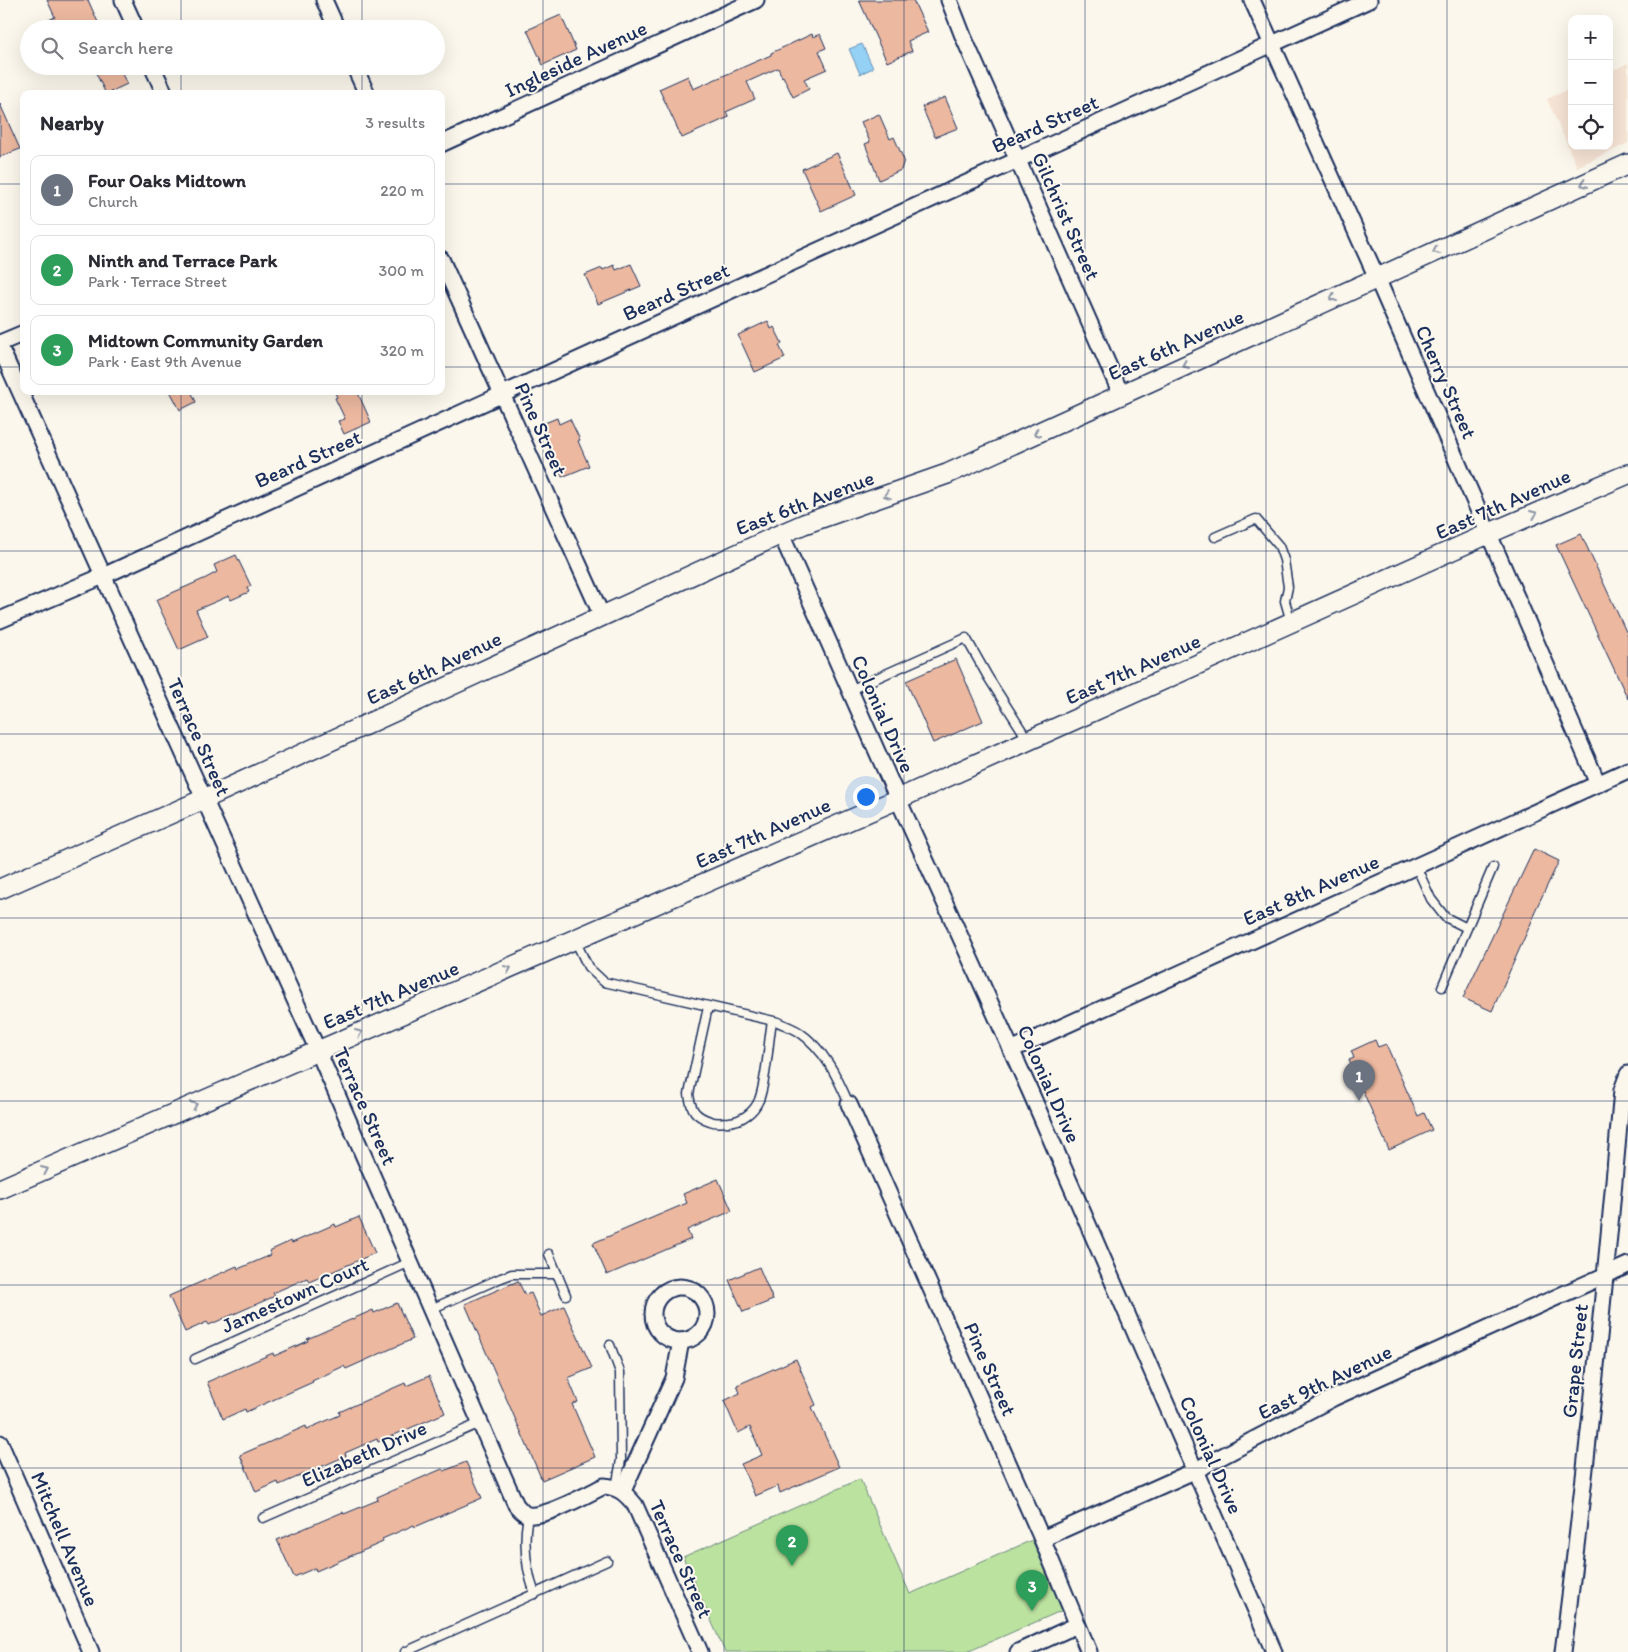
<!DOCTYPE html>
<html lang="en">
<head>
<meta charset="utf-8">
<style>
	:root { --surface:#fff; --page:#f7f7f7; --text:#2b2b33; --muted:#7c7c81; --line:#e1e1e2; --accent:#0b8043 }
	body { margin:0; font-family:Itim,sans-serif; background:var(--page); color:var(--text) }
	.controls { position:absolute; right:15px; top:15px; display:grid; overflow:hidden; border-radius:10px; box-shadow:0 5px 20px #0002 }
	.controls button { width:45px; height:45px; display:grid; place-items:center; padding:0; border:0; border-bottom:1px solid var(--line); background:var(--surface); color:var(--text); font:25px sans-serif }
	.you { position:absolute; left:865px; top:796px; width:18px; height:18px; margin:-12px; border:4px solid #fff; border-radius:50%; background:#1a73e8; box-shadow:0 0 0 8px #1a73e833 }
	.badge { display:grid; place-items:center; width:32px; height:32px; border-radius:50%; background:var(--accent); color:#fff; font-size:16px; font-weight:700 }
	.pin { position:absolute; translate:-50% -41px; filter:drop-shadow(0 1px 2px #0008) }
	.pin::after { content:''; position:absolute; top:26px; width:18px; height:15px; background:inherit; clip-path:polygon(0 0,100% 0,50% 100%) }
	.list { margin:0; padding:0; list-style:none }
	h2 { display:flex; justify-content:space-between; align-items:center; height:65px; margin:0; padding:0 20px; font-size:21px }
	h2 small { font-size:16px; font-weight:400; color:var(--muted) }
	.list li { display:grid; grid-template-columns:32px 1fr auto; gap:15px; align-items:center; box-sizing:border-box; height:70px; margin:0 10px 10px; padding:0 10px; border:1px solid var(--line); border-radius:10px }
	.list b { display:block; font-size:19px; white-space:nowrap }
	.list p { margin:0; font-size:16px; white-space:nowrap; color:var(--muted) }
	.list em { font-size:16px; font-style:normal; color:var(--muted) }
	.icon { flex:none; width:28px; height:28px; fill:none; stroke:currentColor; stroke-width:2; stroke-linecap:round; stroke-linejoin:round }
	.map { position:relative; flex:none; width:1628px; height:1652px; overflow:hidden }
	.search { position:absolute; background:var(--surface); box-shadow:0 5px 20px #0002; left:20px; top:20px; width:425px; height:55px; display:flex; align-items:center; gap:12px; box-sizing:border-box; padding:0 18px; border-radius:28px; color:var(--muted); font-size:19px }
	.panel { position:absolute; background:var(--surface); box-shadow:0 5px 20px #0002; left:20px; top:90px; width:425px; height:305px; border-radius:10px }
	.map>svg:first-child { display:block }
	.built { fill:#f6e4d5 }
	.green { fill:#bbe29e; stroke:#6b887e }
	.water { fill:#94d1f5; stroke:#6490b9 }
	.building { fill:#ecb89f; stroke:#1b2f5e }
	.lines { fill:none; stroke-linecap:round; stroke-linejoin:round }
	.service-casing { stroke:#1b2f5e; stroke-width:11 }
	.minor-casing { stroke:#1b2f5e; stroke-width:19 }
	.tertiary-casing { stroke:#1b2f5e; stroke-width:22 }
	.service { stroke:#fbf7ec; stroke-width:8 }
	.minor { stroke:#fbf7ec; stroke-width:15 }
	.tertiary { stroke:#fbf7ec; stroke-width:19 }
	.oneway { stroke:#8b93a5 }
	.grid { fill:none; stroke:#1b2f5e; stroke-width:1; stroke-opacity:0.55 }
	.labels { text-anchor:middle; stroke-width:4; stroke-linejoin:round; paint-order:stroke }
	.street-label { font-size:21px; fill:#1b2f5e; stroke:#fbf7ec }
</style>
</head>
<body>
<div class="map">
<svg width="1628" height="1652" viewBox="0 0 1628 1652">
	<rect width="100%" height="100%" fill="#fbf7ec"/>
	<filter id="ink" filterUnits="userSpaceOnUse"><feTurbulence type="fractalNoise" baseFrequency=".02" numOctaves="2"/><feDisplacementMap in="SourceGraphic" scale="10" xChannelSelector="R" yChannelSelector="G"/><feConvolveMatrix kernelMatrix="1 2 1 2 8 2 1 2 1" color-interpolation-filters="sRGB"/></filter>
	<g filter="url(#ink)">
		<polygon class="built" points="1628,63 1628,143 1577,167 1547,99 1572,88 1572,146 1609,146 1609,72"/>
		<polygon class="green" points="860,1479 910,1594 1032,1540 1063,1610 967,1652 725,1652 683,1557"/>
		<polygon class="water" points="862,44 873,68 860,74 849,49"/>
		<g class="building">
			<polygon points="47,0 88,0 101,29 30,29 55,17"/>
			<polygon points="859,0 913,0 928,32 908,41 912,51 887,62"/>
			<polygon points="561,15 576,50 543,65 527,30"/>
			<polygon points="812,34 813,37 820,34 826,48 819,51 827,69 804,79 809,89 793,97 783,76 782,77 778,68 747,82 755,99 726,112 729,117 682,138 659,89 688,76 693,89 771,55 771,53"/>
			<polygon points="106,66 118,66 127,84 106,94 95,71"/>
			<polygon points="945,97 958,128 935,137 922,107"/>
			<polygon points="0,104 20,149 0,157"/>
			<polygon points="879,114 890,139 894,137 904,160 901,170 879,180 865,144 870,142 861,122"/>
			<polygon points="837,153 856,195 821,211 802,169"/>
			<polygon points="631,264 641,286 598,304 585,275 602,268 603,270 614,265 616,270"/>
			<polygon points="768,321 771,329 774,327 782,343 779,345 785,358 755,372 738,335"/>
			<polygon points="170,391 191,391 196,402 180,410"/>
			<polygon points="334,391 357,391 371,422 344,434 338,421 345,419 335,398 337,397"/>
			<polygon points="557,418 559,424 570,419 580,440 578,441 589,466 562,477 540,425"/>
			<polygon points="1581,534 1628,636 1628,699 1556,545"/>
			<polygon points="236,555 251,586 247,588 249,592 231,600 229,596 196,610 208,637 179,650 156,600 206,578 217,572 214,565"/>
			<polygon points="956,659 983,721 933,743 906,681"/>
			<polygon points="1534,849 1559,861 1534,913 1535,914 1492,1011 1463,998"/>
			<polygon points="1375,1040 1378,1047 1386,1044 1418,1116 1424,1113 1432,1130 1389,1150 1349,1060 1354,1058 1351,1051"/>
			<polygon points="718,1179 732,1211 687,1230 691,1239 607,1275 593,1243 687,1203 683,1194"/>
			<polygon points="359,1217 375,1253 309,1282 307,1278 273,1293 275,1296 209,1325 207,1322 185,1332 169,1296 237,1266 238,1269 271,1255 269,1251 291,1241 292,1243 335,1224 336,1227"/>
			<polygon points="759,1267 773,1300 743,1312 729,1280"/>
			<polygon points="518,1281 525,1295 531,1293 541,1316 564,1306 592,1368 568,1378 578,1402 572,1404 595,1457 542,1480 465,1304"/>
			<polygon points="397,1303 413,1339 346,1369 344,1366 312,1381 313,1382 246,1412 245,1409 223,1419 207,1382 273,1353 274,1356 308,1341 307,1339 373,1310 374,1313"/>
			<polygon points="796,1359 816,1405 812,1407 839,1467 780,1493 778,1486 755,1496 741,1464 762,1455 750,1427 738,1433 724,1401 740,1393 737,1385"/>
			<polygon points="429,1376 445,1413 378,1442 377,1439 345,1453 346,1456 279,1485 278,1482 256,1492 240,1455 306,1426 307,1429 340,1415 339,1412 405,1383 406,1386"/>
			<polygon points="466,1462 482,1498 415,1527 414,1525 382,1539 383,1542 316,1571 315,1568 294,1577 277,1540 343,1512 344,1514 378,1500 377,1497 442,1469 444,1471"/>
		</g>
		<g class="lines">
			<g class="service-casing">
				<g id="service">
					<polyline points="1215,537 1256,519 1279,546 1284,560 1288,587 1285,601 1291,622"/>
					<polyline points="850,690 966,638 988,677 1028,740"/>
					<polyline points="1416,866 1431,899 1445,917 1467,928"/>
					<path d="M 575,940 L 588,967 L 604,982 L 778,1022 C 784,1025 793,1028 799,1032 C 824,1049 837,1076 849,1104"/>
					<polyline points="1442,987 1493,867"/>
					<path d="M 708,1007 L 689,1094 C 691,1110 695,1116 710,1121 C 717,1124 723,1122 729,1122 C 742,1121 754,1112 759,1100 C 767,1078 768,1044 772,1021"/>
					<polyline points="549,1254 566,1295"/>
					<polyline points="431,1309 501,1278 512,1274 557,1274"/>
					<polyline points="610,1345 620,1372 621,1460 616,1488"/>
					<polyline points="195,1359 410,1262"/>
					<path d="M 528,1515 C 523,1542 525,1567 535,1594"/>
					<polyline points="263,1518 480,1423"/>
					<polyline points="405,1652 607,1561"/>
				</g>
			</g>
			<g class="minor-casing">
				<g id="minor">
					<polyline points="123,0 136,29"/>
					<polyline points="324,0 337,29"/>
					<polyline points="949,0 963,36 1121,394"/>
					<polyline points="1252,0 1377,278 1598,784"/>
					<polyline points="152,66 165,94"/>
					<polyline points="354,66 367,94"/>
					<polyline points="441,144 756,0"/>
					<polyline points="441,259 602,616"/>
					<polyline points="0,343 24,333"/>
					<path d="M 0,347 L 318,1051 L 516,1505 C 520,1509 523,1514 528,1515 C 545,1518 588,1494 604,1486 C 619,1487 626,1494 635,1505 L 700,1652"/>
					<polyline points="781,534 898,799 1030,1091 1274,1652"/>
					<polyline points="0,620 103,576 1369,0"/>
					<polyline points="1011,1050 1628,770"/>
					<polyline points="849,1104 1042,1539 1089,1652"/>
					<circle cx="680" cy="1314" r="27"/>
					<polyline points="0,1443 91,1652"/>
					<polyline points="623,1491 674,1378 681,1341"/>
					<polyline points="1042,1539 1194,1471 1333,1398 1628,1265"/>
					<polyline points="1018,1652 1077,1625"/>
					<path d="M 1563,1652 C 1587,1465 1606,1278 1622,1090 L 1628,1074"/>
				</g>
			</g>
			<g class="tertiary-casing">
				<g id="tertiary">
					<polyline points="0,889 204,799 781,534 804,524 947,474 1628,164"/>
					<polyline points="0,1189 898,799 1490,533 1628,474"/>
				</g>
			</g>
			<use href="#service" class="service"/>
			<use href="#minor" class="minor"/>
			<use href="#tertiary" class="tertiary"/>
		</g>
		<defs><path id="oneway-chevron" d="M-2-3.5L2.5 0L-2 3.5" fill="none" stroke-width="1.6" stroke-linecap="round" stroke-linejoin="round" transform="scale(1.25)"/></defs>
		<g class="oneway">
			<use href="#oneway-chevron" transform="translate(1584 184) rotate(155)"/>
			<use href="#oneway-chevron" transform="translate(1436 251) rotate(155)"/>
			<use href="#oneway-chevron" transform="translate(1333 298) rotate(156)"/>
			<use href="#oneway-chevron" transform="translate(1185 365) rotate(156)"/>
			<use href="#oneway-chevron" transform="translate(1037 433) rotate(155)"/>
			<use href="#oneway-chevron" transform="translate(887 495) rotate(161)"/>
			<use href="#oneway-chevron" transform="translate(1534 514) rotate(-23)"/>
			<use href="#oneway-chevron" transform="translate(508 969) rotate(-23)"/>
			<use href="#oneway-chevron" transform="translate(359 1033) rotate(-23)"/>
			<use href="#oneway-chevron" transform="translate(194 1105) rotate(-24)"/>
			<use href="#oneway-chevron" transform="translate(45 1170) rotate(-24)"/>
		</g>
	</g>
	<path class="grid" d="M 181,0 L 181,29M 362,0 L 362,29M 543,0 L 543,1652M 724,0 L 724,1652M 904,0 L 904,1652M 1085,0 L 1085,1652M 1266,0 L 1266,1652M 1447,0 L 1447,1652M 181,66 L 181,94M 362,66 L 362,94M 0,184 L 24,184M 441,184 L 1628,184M 0,367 L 24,367M 441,367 L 1628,367M 181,391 L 181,1652M 362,391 L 362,1652M 0,551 L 1628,551M 0,734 L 1628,734M 0,918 L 1628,918M 0,1101 L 1628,1101M 0,1285 L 1628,1285M 0,1468 L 1628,1468"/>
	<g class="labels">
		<g class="street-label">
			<text transform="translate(576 59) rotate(-25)" y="7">Ingleside Avenue</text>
			<text transform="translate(1045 124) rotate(-24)" y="7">Beard Street</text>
			<text transform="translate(1066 216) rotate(66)" y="7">Gilchrist Street</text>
			<text transform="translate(676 292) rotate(-24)" y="7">Beard Street</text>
			<text transform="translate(1176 345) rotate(-24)" y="7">East 6th Avenue</text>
			<text transform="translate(1446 382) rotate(66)" y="7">Cherry Street</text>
			<text transform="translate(541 429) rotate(66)" y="7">Pine Street</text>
			<text transform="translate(308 459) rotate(-24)" y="7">Beard Street</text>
			<text transform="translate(805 503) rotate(-21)" y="7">East 6th Avenue</text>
			<text transform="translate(1503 504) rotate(-24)" y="7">East 7th Avenue</text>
			<text transform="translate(434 668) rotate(-25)" y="7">East 6th Avenue</text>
			<text transform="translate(1133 669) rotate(-24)" y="7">East 7th Avenue</text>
			<text transform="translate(883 714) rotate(66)" y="7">Colonial Drive</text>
			<text transform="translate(199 737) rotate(66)" y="7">Terrace Street</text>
			<text transform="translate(763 833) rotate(-24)" y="7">East 7th Avenue</text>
			<text transform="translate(1311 890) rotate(-24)" y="7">East 8th Avenue</text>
			<text transform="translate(391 995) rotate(-23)" y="7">East 7th Avenue</text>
			<text transform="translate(1049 1084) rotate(66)" y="7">Colonial Drive</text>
			<text transform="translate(365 1106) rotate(66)" y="7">Terrace Street</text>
			<text transform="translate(295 1295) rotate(-24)" y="7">Jamestown Court</text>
			<text transform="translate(1575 1361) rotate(-84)" y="7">Grape Street</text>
			<text transform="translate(990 1369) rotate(66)" y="7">Pine Street</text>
			<text transform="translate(1325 1382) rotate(-26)" y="7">East 9th Avenue</text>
			<text transform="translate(364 1454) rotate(-24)" y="7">Elizabeth Drive</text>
			<text transform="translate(1211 1455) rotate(66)" y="7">Colonial Drive</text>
			<text transform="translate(65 1539) rotate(67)" y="7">Mitchell Avenue</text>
			<text transform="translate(681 1559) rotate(66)" y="7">Terrace Street</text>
		</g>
	</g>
</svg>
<div class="controls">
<button>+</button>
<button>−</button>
<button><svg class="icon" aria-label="locate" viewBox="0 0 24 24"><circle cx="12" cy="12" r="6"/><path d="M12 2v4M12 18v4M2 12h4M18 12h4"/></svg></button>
</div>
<div class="you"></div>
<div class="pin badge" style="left:1359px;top:1101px;background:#6b7280">1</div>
<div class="pin badge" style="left:792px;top:1566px;background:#2e9e5b">2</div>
<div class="pin badge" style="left:1032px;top:1611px;background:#2e9e5b">3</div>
<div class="search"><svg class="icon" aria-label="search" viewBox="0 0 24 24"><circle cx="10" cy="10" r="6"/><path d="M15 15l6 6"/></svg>Search here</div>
<section class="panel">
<h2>Nearby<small>3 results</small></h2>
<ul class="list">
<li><span class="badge" style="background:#6b7280">1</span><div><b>Four Oaks Midtown</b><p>Church</p></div><em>220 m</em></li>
<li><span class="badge" style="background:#2e9e5b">2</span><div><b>Ninth and Terrace Park</b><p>Park · Terrace Street</p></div><em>300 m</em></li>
<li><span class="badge" style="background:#2e9e5b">3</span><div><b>Midtown Community Garden</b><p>Park · East 9th Avenue</p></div><em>320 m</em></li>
</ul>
</section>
</div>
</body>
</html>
